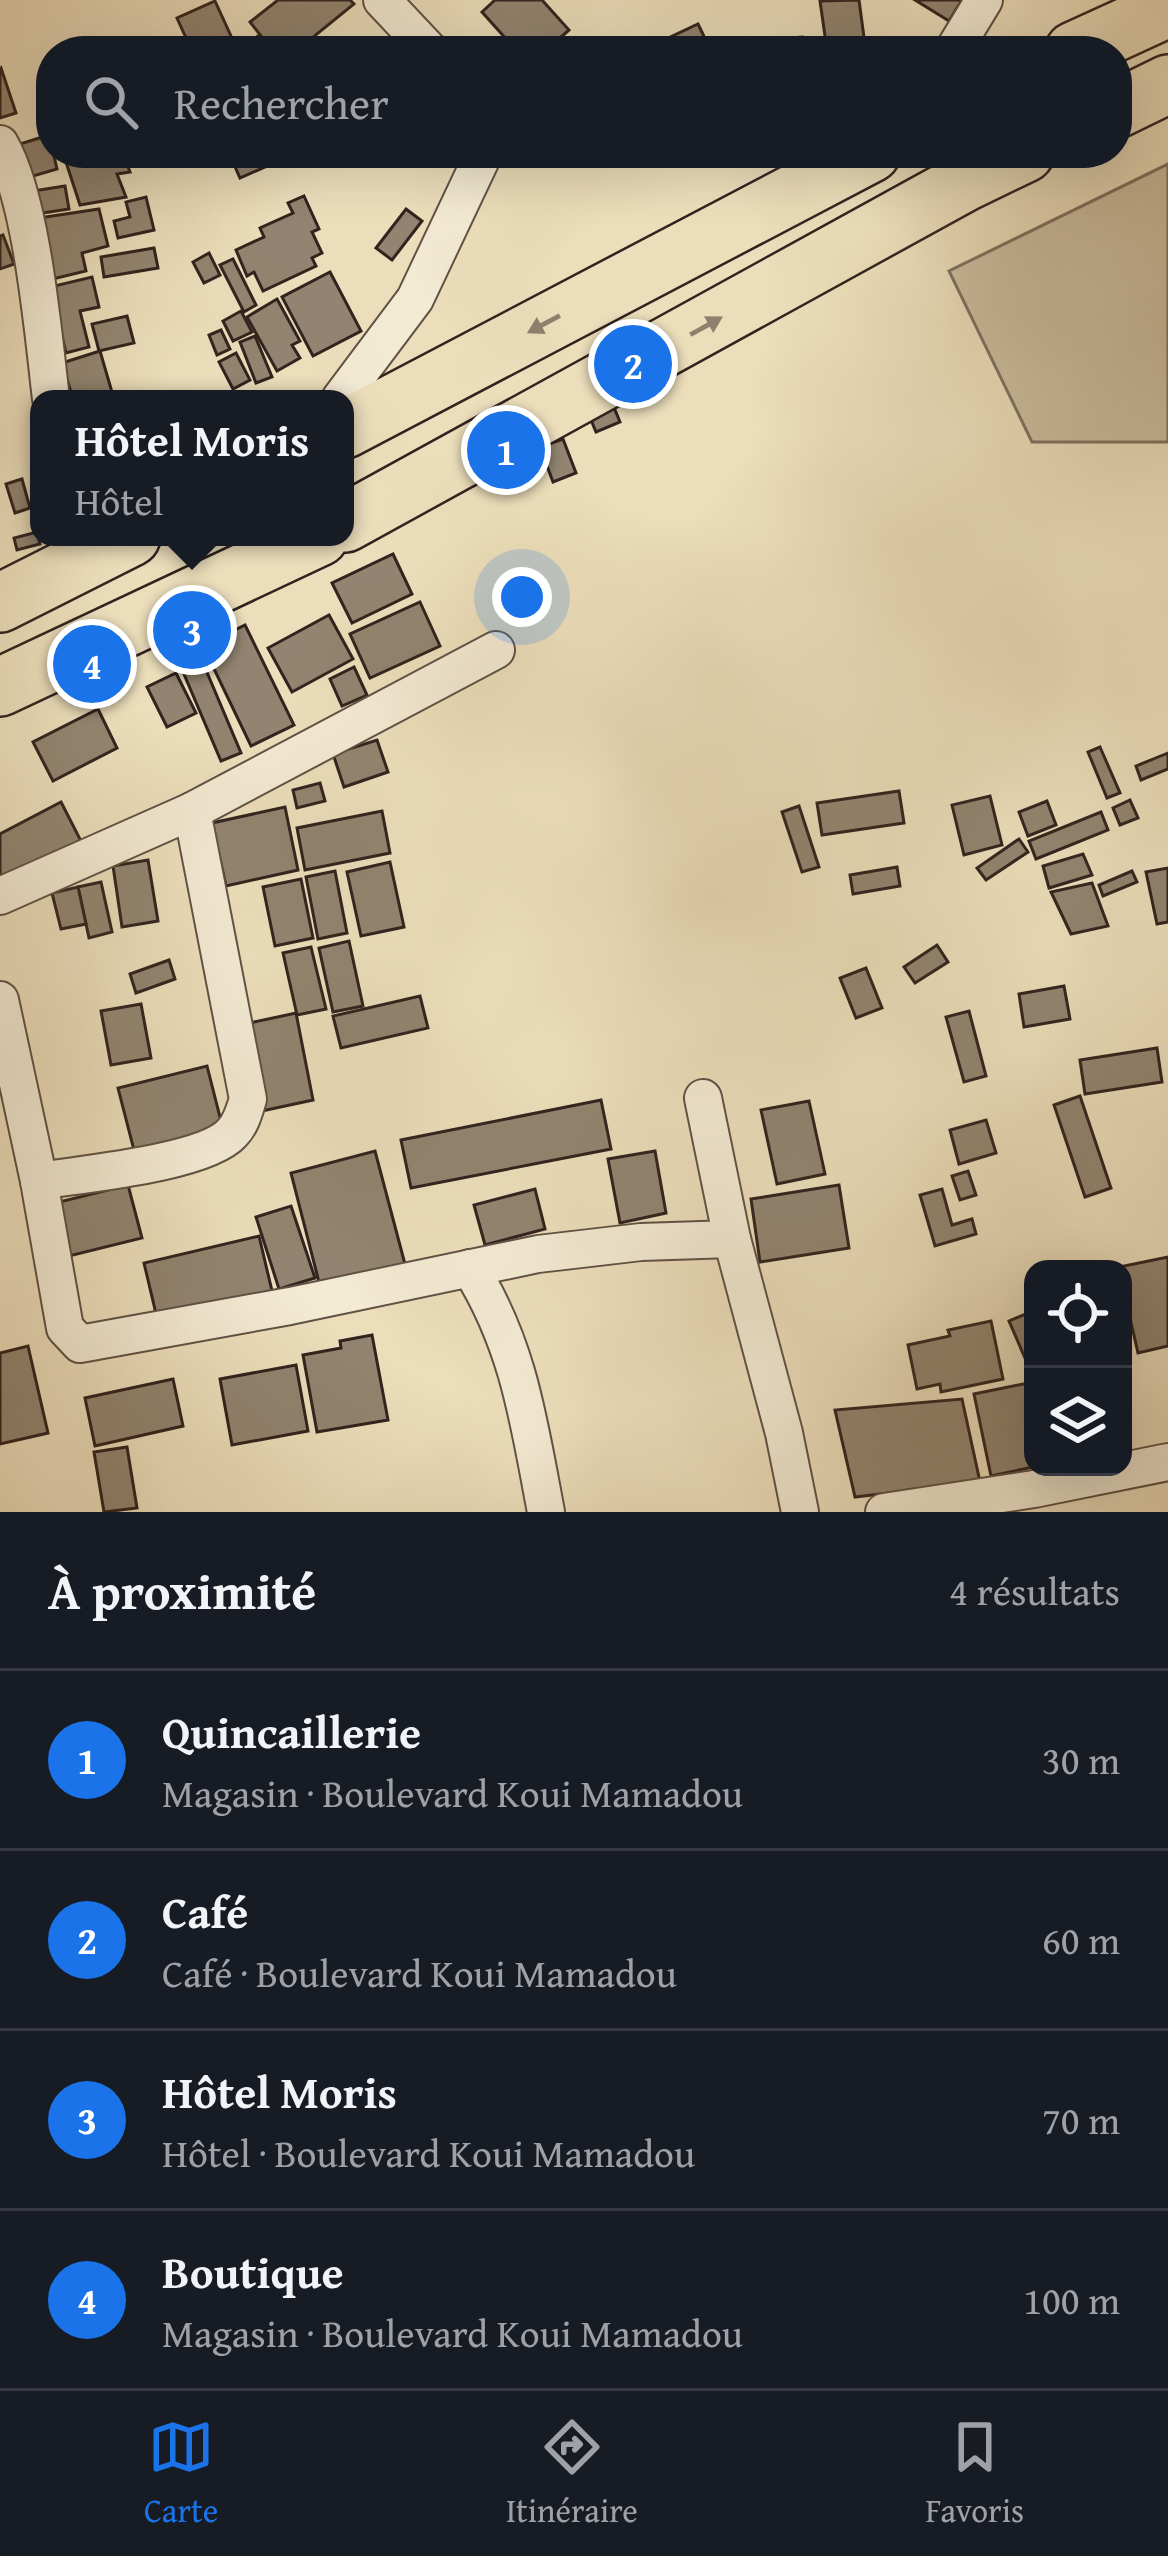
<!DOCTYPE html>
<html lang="fr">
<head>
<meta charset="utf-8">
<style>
	:root { --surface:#171b24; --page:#242831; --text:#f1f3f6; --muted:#9ea1a6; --line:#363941; --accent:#1a73e8 }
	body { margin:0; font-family:"Gentium Book Plus",serif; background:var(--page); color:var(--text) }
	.controls { position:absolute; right:36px; bottom:36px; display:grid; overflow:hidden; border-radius:24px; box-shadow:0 12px 48px #0002 }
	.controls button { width:108px; height:108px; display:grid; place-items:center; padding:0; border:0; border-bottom:3px solid var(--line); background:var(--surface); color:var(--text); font:60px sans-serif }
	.you { position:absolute; left:522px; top:597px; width:42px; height:42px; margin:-30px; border:9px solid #fff; border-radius:50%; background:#1a73e8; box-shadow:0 0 0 18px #1a73e833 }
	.badge { display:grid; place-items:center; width:78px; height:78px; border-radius:50%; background:var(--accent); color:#fff; font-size:39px; font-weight:700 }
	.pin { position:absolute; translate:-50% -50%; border:6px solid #fff; box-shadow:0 3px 12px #0006 }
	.popup { position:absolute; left:30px; top:390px; width:324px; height:156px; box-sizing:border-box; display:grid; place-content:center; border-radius:24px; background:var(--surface); filter:drop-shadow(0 3px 9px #0005); font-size:39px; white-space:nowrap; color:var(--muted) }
	.popup b { font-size:45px; color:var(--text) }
	.popup::after { content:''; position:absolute; left:50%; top:100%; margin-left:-24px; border:24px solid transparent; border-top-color:var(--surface) }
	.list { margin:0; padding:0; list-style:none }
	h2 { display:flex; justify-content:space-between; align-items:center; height:156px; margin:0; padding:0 48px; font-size:51px }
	h2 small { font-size:39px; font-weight:400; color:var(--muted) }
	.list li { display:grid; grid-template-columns:78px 1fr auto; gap:36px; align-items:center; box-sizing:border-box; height:180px; padding:0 48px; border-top:3px solid var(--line) }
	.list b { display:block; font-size:45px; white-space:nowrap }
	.list p { margin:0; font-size:39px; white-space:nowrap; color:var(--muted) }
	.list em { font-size:39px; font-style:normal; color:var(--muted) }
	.icon { flex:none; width:66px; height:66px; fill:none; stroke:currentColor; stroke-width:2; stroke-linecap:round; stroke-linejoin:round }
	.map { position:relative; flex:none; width:1168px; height:1512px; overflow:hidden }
	.search { position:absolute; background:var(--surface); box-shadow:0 12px 48px #0002; left:36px; right:36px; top:36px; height:132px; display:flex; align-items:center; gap:30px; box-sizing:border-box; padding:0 42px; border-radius:48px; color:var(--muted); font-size:45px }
	.sheet { height:876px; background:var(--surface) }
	nav { display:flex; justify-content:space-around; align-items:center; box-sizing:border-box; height:168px; border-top:3px solid var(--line); background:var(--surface); font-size:33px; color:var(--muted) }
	nav a { display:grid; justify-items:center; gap:6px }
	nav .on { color:var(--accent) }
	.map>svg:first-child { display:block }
	.green { fill:#ccbea0; stroke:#7e705f; stroke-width:3 }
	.building { fill:#928470; stroke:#31231e; stroke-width:3 }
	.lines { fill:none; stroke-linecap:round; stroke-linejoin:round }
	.street-casing { stroke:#605245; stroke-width:40 }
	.primary-casing { stroke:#31231e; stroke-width:62 }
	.street { stroke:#f3ead3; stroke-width:36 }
	.primary { stroke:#ecdebb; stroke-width:57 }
	.oneway { fill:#8e806c }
</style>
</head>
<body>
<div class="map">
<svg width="1168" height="1512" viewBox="0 0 1168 1512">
	<rect width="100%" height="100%" fill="#ecdebb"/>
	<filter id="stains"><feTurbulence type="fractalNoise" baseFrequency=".00167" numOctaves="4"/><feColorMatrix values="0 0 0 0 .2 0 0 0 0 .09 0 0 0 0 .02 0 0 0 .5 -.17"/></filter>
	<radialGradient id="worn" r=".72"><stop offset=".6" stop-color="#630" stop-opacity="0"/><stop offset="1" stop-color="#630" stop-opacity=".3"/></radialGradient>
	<polygon class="green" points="1168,164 1168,442 1032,442 949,271"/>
	<g class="building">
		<polygon points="278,0 350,0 354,4 296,51 273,51 250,22"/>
		<polygon points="495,0 542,0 569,30 545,51 517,51 482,12"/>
		<polygon points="859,0 865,45 827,50 820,1"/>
		<polygon points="915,0 962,0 949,21"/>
		<polygon points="215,1 236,47 228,51 192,51 177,18"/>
		<polygon points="698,24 711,51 645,51 645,49"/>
		<polygon points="258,36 269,51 248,51 244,46"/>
		<polygon points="802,37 803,51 760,51 759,40"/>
		<polygon points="1,68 16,113 0,118 0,69"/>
		<polygon points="49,135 57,169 30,177 20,144"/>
		<polygon points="63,153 123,153 130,172 117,174 126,197 80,205"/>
		<polygon points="229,153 291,153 292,155 240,178"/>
		<polygon points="435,153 458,153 446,165"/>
		<polygon points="65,186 69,209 36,214 33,191"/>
		<polygon points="304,196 319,229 312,232 322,253 312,258 316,266 263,291 254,272 247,276 236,250 264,237 260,228 293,213 288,203"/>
		<polygon points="146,197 154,230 118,238 114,221 130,217 126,202"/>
		<polygon points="99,209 108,246 82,253 86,271 53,279 39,218"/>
		<polygon points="406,209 422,221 392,260 376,248"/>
		<polygon points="3,235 14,264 0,269 0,236"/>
		<polygon points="154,248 158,268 104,277 101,257"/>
		<polygon points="209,253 220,275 204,283 193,262"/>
		<polygon points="233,259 256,305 244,312 220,265"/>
		<polygon points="330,272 361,331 313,356 282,297"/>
		<polygon points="92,277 99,307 80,311 89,347 66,353 50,287"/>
		<polygon points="277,299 300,341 292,345 300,358 277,371 247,317"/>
		<polygon points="241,311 252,332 233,341 223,321"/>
		<polygon points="127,316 134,343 99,351 92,324"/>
		<polygon points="221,330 230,349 217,355 209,335"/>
		<polygon points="255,336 272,377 256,383 240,342"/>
		<polygon points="100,351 114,399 73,399 62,363"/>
		<polygon points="236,353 250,380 233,389 219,362"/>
		<polygon points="613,405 620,422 596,432 589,415"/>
		<polygon points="563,439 576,473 553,482 540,447"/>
		<polygon points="22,479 30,508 15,513 6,484"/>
		<polygon points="37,532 40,544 17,550 14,538"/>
		<polygon points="393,554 412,594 352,623 332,583"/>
		<polygon points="420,602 440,646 370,678 350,634"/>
		<polygon points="329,615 353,659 292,692 268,648"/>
		<polygon points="245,625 294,725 251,746 203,646"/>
		<polygon points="195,644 241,753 221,761 175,653"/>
		<polygon points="117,659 130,684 100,699 87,675"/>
		<polygon points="354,667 367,695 342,706 330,679"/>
		<polygon points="176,673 196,713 167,727 147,687"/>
		<polygon points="98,709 117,748 53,781 33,742"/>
		<polygon points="377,740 388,772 344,787 333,754"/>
		<polygon points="1100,747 1120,793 1107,798 1088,752"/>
		<polygon points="1168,753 1168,769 1141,780 1136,766"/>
		<polygon points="320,783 325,801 297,808 293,790"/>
		<polygon points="899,791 904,823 822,835 817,803"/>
		<polygon points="990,796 1002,845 964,855 952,805"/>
		<polygon points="1130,800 1138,818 1120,825 1113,808"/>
		<polygon points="1047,801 1056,825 1028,836 1019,812"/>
		<polygon points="61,802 82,843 0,885 0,834"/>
		<polygon points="799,806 819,867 802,872 782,812"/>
		<polygon points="285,807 298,870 226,886 212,823"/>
		<polygon points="382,811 390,853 305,870 297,828"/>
		<polygon points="1101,812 1108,830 1036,859 1029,841"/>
		<polygon points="1019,839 1028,852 986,880 977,868"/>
		<polygon points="1083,854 1092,875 1049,888 1043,866"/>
		<polygon points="148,860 158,921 122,927 113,866"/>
		<polygon points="390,862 404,927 361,936 347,872"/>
		<polygon points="897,867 900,886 853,894 850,875"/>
		<polygon points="1168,868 1168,922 1157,924 1146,872"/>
		<polygon points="335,871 347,933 318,939 306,877"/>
		<polygon points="1132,871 1137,882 1103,896 1099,885"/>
		<polygon points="301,879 313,938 275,946 263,887"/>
		<polygon points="101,882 112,932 89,938 78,887"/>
		<polygon points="1092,883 1108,926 1071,934 1051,892"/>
		<polygon points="78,887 86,924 61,929 52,893"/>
		<polygon points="349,941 363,1006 333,1012 319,948"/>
		<polygon points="937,945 948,962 915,983 904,967"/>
		<polygon points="311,947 326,1009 297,1015 283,953"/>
		<polygon points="169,960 175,979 136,993 130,974"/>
		<polygon points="866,968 882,1008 856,1018 840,978"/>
		<polygon points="1064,986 1070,1019 1024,1027 1019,994"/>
		<polygon points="420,996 428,1028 341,1048 333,1016"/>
		<polygon points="141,1004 151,1058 111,1065 101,1011"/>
		<polygon points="969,1011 986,1076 964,1082 946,1017"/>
		<polygon points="296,1013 313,1100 262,1111 245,1024"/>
		<polygon points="1157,1048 1162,1082 1085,1094 1080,1060"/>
		<polygon points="207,1066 224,1133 135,1154 118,1088"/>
		<polygon points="1080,1096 1111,1188 1085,1197 1054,1105"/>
		<polygon points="601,1100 611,1149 411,1188 401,1140"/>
		<polygon points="809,1101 825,1174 777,1184 761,1110"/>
		<polygon points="986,1120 996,1153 959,1164 950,1130"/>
		<polygon points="375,1151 406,1268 321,1290 291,1173"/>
		<polygon points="655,1151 666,1213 620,1223 608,1159"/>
		<polygon points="968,1171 976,1195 960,1200 952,1176"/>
		<polygon points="128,1185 142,1238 65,1257 51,1204"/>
		<polygon points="839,1185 849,1248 760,1262 751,1199"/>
		<polygon points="535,1189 545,1229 485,1245 474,1205"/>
		<polygon points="942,1189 952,1225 972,1219 976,1234 935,1246 920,1195"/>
		<polygon points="291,1206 315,1278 279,1289 256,1217"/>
		<polygon points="259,1236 272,1291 157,1318 144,1263"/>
		<polygon points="1168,1257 1168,1346 1138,1353 1123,1287 1123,1269 1119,1267"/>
		<polygon points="1028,1313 1033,1325 1033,1355 1025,1358 1009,1321"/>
		<polygon points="991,1321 1003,1379 941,1392 940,1384 917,1389 908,1345 950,1336 948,1330"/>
		<polygon points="372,1335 388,1420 317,1432 303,1355 341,1348 340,1341"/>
		<polygon points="28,1346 48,1433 0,1444 0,1353"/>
		<polygon points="296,1365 308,1431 232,1445 220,1379"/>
		<polygon points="173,1379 183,1426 95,1446 85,1398"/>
		<polygon points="1033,1382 1033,1467 991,1476 974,1394"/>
		<polygon points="962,1399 980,1482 855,1497 835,1410"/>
		<polygon points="127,1447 137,1508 104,1512 94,1452"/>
	</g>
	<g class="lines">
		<g class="street-casing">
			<g id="street">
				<polyline points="382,0 430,51"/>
				<polyline points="953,51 984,0"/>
				<path d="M 0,144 C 32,199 43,332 51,399"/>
				<polyline points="340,399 415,299 484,153"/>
				<polyline points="0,896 192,811 496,650"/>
				<polyline points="0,1000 39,1181 65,1328 80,1344 290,1306 538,1254 641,1242 732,1239"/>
				<polyline points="703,1098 732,1239 784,1433 800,1512"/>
				<path d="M 39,1181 C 83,1174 205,1163 232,1133 C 241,1124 244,1112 248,1099 L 192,811"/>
				<path d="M 470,1268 C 519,1346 529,1423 546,1512"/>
				<polyline points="884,1512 1034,1489 1168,1462"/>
			</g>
		</g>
		<g class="primary-casing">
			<g id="primary">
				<polyline points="1074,51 1168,8"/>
				<polyline points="1117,109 1168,84"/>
				<polyline points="345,429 871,153"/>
				<polyline points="345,523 965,182 1025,153"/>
				<polyline points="0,603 131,537"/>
				<polyline points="0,687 319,537"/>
			</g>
		</g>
		<use href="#street" class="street"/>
		<use href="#primary" class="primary"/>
	</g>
	<defs><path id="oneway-solid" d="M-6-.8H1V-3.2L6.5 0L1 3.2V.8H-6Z" transform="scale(3)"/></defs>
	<g class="oneway">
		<use href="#oneway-solid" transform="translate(544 324) rotate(152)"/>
		<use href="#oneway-solid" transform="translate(706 326) rotate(-29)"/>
	</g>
	<rect width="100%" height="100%" filter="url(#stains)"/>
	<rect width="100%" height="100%" fill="url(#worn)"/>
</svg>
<div class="controls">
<button><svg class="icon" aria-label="locate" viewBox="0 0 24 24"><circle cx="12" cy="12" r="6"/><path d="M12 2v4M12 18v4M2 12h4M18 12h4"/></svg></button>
<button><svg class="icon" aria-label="layers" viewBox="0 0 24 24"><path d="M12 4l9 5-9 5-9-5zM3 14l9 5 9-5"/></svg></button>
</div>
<div class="you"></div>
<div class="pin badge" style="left:506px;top:450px">1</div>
<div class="pin badge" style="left:633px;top:364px">2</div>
<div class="pin badge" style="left:192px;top:630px">3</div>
<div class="popup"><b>Hôtel Moris</b>Hôtel</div>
<div class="pin badge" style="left:92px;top:664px">4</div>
<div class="search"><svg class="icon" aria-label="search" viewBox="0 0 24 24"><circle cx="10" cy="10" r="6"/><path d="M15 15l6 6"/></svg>Rechercher</div>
</div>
<section class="sheet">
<h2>À proximité<small>4 résultats</small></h2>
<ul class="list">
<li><span class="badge">1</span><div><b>Quincaillerie</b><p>Magasin · Boulevard Koui Mamadou</p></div><em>30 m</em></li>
<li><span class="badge">2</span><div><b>Café</b><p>Café · Boulevard Koui Mamadou</p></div><em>60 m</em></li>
<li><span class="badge">3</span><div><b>Hôtel Moris</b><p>Hôtel · Boulevard Koui Mamadou</p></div><em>70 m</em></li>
<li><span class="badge">4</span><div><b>Boutique</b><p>Magasin · Boulevard Koui Mamadou</p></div><em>100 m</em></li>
</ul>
</section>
<nav>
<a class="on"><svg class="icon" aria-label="map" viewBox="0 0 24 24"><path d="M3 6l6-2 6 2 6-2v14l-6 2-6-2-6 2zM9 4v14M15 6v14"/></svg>Carte</a>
<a><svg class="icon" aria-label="directions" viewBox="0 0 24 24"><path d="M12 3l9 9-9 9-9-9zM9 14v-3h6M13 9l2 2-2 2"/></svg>Itinéraire</a>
<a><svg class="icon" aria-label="saved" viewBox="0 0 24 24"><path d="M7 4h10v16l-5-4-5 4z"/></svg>Favoris</a>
</nav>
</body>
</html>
